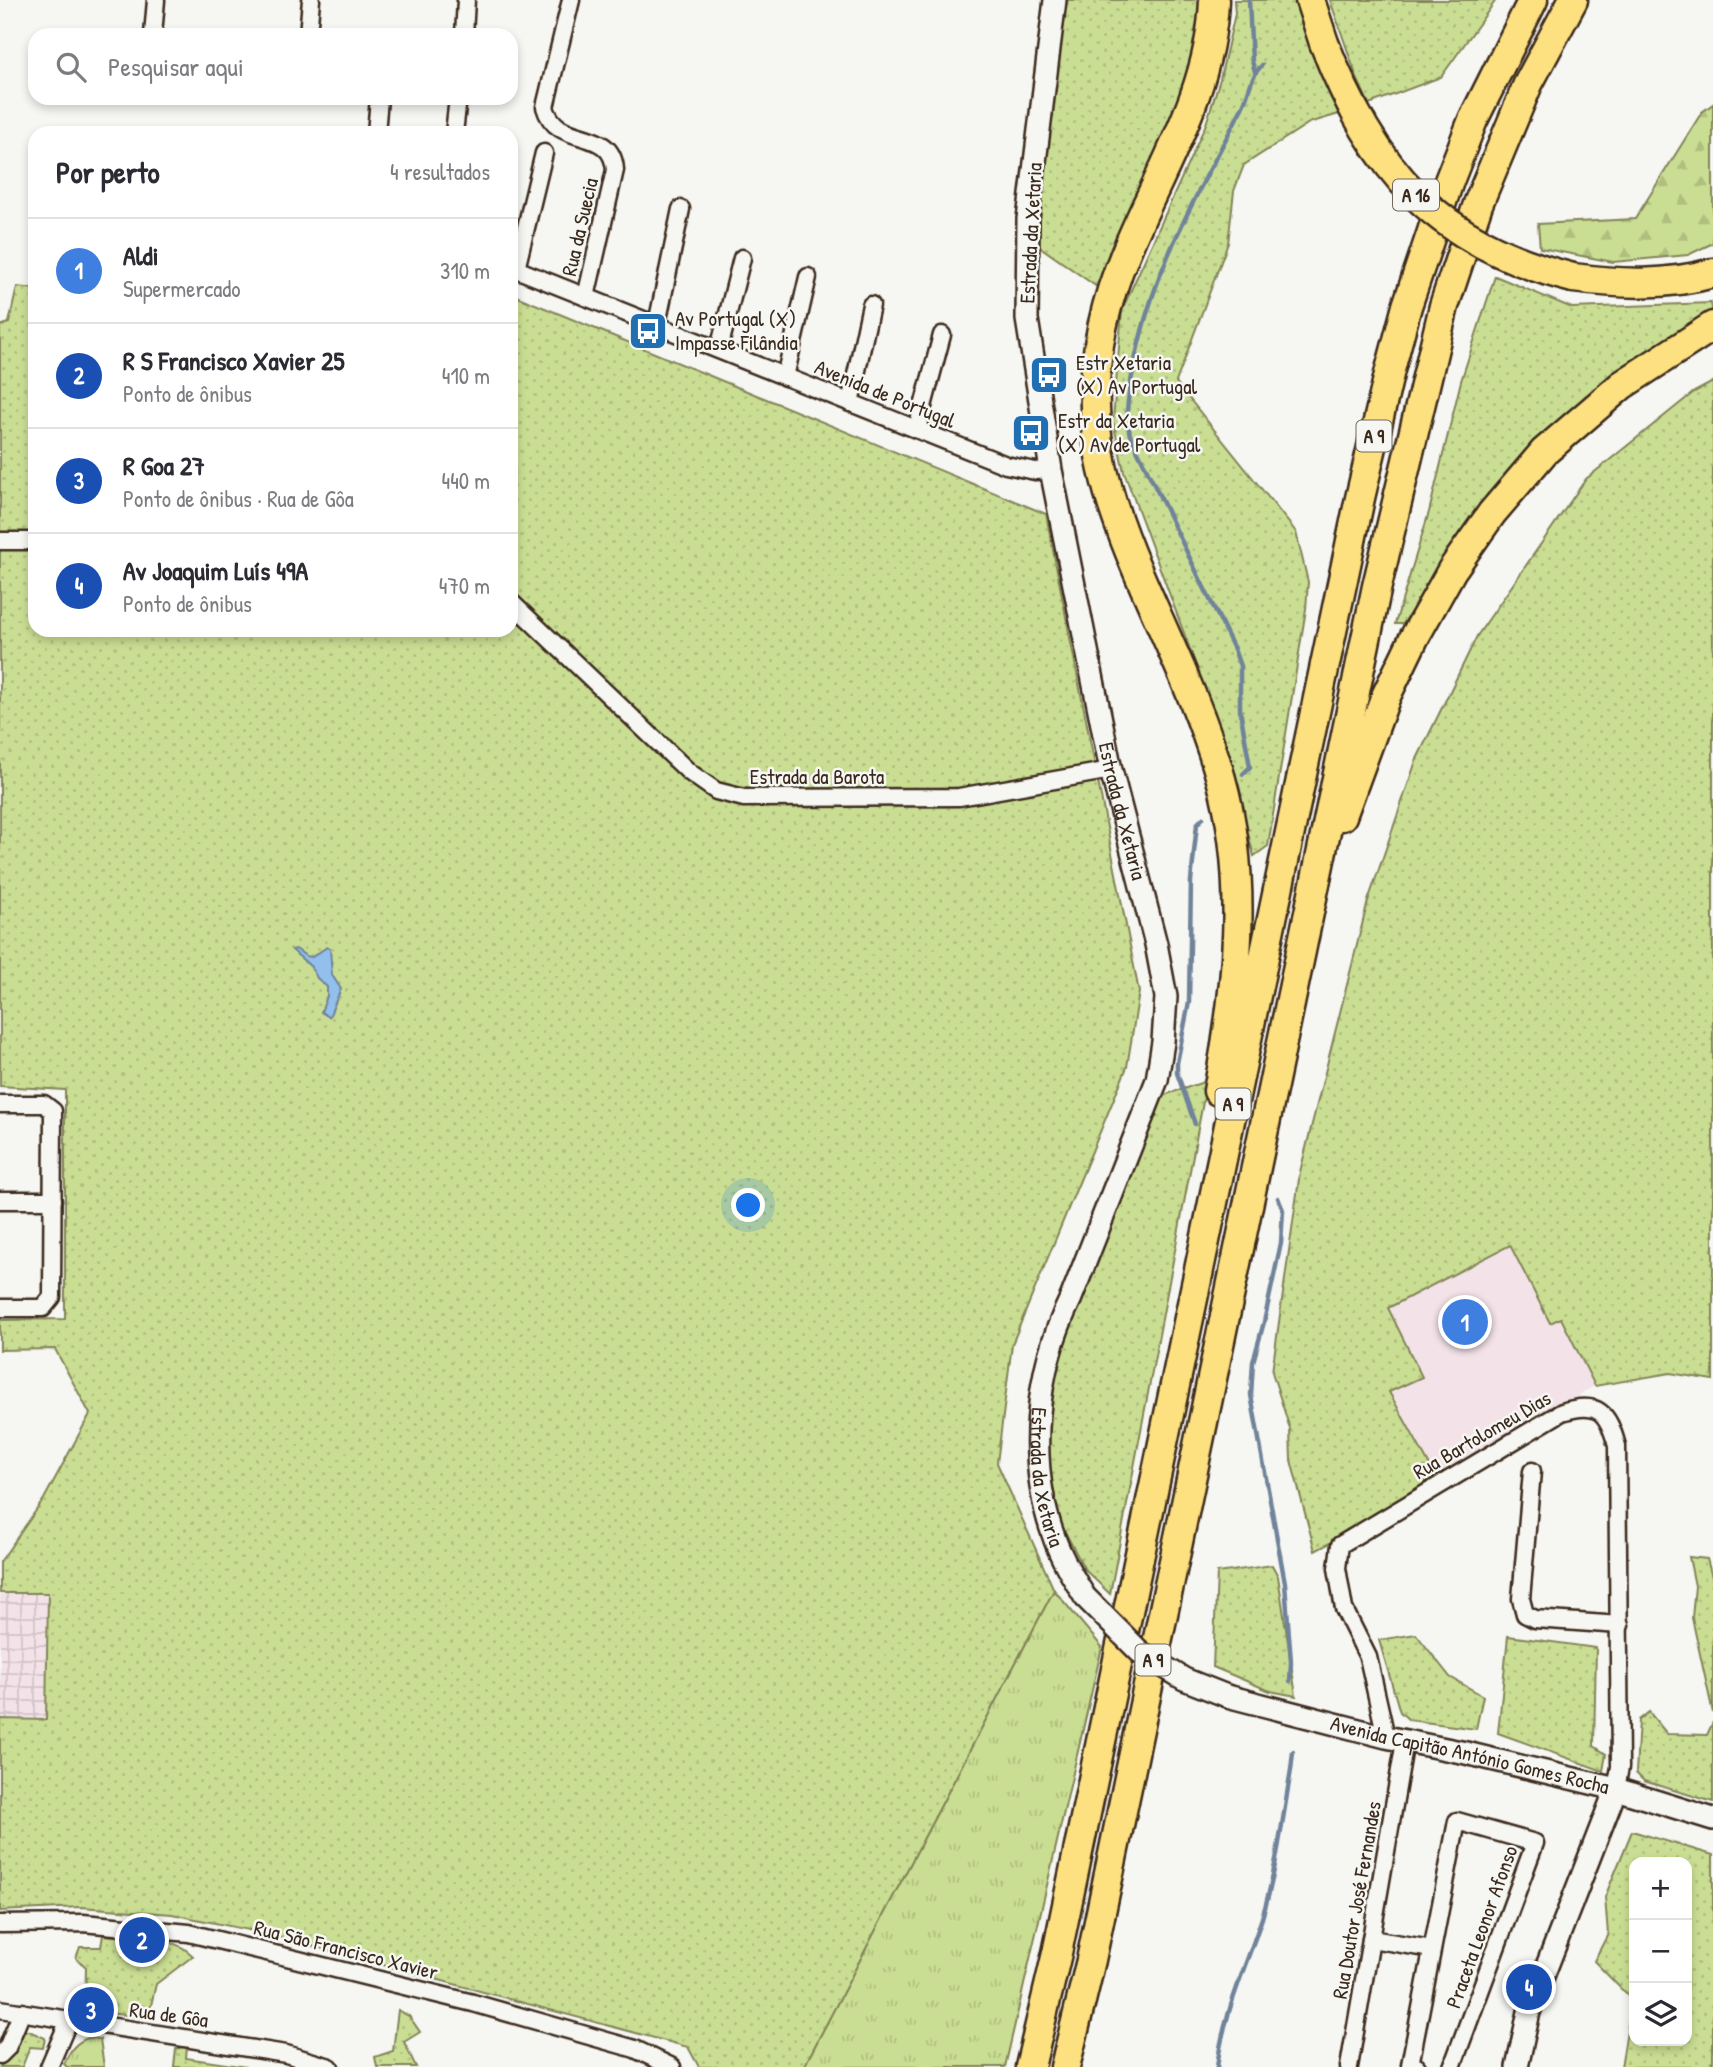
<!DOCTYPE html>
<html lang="pt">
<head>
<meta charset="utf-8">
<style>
	:root { --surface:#fff; --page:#f2f2f3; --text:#2b2b33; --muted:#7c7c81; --line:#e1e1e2; --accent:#0f766e }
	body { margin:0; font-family:"Patrick Hand",sans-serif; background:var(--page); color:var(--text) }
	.controls { position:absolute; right:21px; bottom:21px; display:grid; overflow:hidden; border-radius:14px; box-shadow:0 4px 10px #0003 }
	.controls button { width:63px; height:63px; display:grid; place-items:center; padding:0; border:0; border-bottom:2px solid var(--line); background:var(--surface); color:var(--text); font:35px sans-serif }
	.you { position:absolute; left:749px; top:1206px; width:24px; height:24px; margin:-18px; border:5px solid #fff; border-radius:50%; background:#1a73e8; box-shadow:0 0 0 10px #1a73e833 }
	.badge { display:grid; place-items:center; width:46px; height:46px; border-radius:50%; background:var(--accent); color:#fff; font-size:23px; font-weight:700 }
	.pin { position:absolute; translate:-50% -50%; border:4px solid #fff; box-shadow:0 2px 7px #0006 }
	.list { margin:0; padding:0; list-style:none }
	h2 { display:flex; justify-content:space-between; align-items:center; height:91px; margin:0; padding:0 28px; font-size:30px }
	h2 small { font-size:23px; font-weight:400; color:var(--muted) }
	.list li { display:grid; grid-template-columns:46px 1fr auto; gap:21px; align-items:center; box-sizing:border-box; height:105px; padding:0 28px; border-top:2px solid var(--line) }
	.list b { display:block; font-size:26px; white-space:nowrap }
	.list p { margin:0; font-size:23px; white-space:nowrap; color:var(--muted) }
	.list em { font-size:23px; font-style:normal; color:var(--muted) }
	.icon { flex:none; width:38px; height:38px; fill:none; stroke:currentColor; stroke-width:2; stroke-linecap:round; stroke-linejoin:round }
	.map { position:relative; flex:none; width:1713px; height:2067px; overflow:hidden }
	.search { position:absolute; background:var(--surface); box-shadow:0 4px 10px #0003; left:28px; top:28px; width:490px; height:77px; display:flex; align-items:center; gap:18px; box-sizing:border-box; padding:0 24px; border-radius:21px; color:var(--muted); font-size:26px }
	.panel { position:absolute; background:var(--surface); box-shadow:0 4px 10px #0003; left:28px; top:126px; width:490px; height:511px; border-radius:21px }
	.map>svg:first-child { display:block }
	.built { fill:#f3e3e8 }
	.industrial { fill:url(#industrial-grid) }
	.grass { fill:url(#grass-dots); stroke:#828458; stroke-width:2; fill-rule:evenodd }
	.forest { fill:url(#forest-firs); stroke:#828458; stroke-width:2 }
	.park { fill:url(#park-tufts); stroke:#828458; stroke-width:2 }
	.water { fill:#92bfec; stroke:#6f839a; stroke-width:2 }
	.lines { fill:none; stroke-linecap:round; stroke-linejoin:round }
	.stream { stroke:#6f839a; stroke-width:4.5 }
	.street-casing { stroke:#3b2a1e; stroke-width:21 }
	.secondary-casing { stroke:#3b2a1e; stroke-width:26 }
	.highway-casing { stroke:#3b2a1e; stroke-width:33 }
	.street { stroke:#f6f6f2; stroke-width:16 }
	.secondary { stroke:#f6f6f2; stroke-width:21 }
	.highway { stroke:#fde080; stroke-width:28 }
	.secondary-bridge-casing { stroke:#3b2a1e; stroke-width:26; stroke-linecap:butt }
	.highway-bridge-casing { stroke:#3b2a1e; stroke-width:33; stroke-linecap:butt }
	.secondary-bridge { stroke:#f6f6f2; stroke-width:21 }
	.highway-bridge { stroke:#fde080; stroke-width:28 }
	.labels { text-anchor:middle; stroke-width:5; stroke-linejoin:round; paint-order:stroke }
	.shield { fill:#f6f6f2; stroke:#73675e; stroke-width:2 }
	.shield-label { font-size:19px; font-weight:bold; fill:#3b2a1e }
	.street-label { font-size:21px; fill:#3b2a1e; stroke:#f6f6f2 }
	.poi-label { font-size:21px; fill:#3b2a1e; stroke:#f6f6f2; text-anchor:start }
</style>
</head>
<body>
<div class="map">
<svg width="1713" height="2067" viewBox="0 0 1713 2067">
	<defs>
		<pattern id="industrial-grid" width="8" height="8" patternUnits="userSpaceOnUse" patternTransform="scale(1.75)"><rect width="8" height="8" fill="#f3e3e8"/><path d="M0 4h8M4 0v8" fill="none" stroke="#d1c3c7"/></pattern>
		<pattern id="grass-dots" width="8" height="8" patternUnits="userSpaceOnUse" patternTransform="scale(1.75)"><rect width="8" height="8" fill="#cade93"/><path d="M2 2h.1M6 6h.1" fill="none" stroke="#aebf7e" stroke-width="1.8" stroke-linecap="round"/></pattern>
		<pattern id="forest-firs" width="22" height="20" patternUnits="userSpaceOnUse" patternTransform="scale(1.75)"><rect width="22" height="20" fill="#cade93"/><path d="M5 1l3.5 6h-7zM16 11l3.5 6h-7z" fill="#aebf7e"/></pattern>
		<pattern id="park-tufts" width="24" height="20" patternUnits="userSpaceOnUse" patternTransform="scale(1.75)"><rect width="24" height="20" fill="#cade93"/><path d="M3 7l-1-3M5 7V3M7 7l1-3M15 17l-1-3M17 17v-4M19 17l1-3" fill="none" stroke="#aebf7e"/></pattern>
	</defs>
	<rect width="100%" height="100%" fill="#f6f6f2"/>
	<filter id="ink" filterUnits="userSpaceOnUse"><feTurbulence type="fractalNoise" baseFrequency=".0143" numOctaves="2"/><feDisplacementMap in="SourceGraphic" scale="14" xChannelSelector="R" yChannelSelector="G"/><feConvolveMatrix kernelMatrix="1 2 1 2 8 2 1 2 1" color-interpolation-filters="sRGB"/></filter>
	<g filter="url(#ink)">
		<polygon class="built" points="1510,1244 1549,1323 1561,1318 1595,1386 1583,1392 1562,1412 1440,1484 1389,1392 1388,1308"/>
		<polygon class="industrial" points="0,1593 48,1593 46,1720 0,1719"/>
		<g class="grass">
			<polygon points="1065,0 1201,0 1201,22 1182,96 1097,287 1036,244"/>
			<polygon points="1234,0 1299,0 1316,61 1339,114 1309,123 1244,165 1234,191 1228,243 1176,382 1296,532 1308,582 1306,609 1268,846 1254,856 1219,727 1124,472 1113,421 1122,310 1206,124 1220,79 1235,14"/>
			<polygon points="1330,0 1496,0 1441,77 1369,104 1357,78"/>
			<polygon points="1495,276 1572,308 1711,303 1713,313 1475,515 1403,624 1395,624 1429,512 1461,381"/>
			<polygon points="17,287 35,289 35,630 511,630 511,294 1046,514 1139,992 1127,1067 1012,1344 997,1463 1054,1590 804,2067 699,2067 688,2047 268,1934 172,1914 81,1907 0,1911 0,1719 46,1720 48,1593 0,1593 0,1562 44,1499 90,1414 55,1349 0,1350 0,1320 65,1319 65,1090 0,1086 0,326 9,323"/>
			<polygon points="1713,382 1713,1380 1670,1373 1595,1386 1561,1318 1550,1323 1510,1245 1388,1308 1422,1377 1389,1392 1440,1484 1315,1551 1291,1460 1290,1429 1272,1372 1300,1172 1368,901 1416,761 1477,636 1586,479 1694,392"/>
			<polygon points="1207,1081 1110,1594 1085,1570 1061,1524 1051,1478 1046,1420 1056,1364 1161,1096"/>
			<polygon points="1689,1557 1707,1559 1713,1581 1713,1713 1692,1618 1695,1586"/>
			<polygon points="1272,1565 1278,1576 1296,1696 1270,1691 1213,1667 1217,1573"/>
			<polygon points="1416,1634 1450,1677 1483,1696 1476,1729 1409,1720 1400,1712 1379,1640"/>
			<polygon points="1508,1636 1596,1648 1594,1746 1606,1754 1603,1771 1498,1733"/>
			<polygon points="1649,1712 1667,1734 1707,1735 1713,1722 1713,1802 1644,1781 1636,1773 1639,1720"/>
			<path d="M 1632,1831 L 1713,1855 L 1713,2067 L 1621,2067 L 1632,2000 L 1594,1961 L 1608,1934 L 1605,1897 ZM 1634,1862 L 1687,1862 L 1687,2041 L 1634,2041 Z"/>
			<path d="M 103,1935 L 138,1938 L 138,1942 L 146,1943 L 146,1940 C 167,1942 178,1941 193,1956 L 156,1984 L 148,2018 L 85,2010 L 86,1967 L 76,1958 L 80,1947 L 101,1947 Z"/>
			<polygon points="398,2010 409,2016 420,2032 404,2042 416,2067 377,2067 375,2057 393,2051"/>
			<polygon points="21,2031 29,2031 45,2038 43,2048 30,2047 22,2067 0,2067 9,2056"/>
			<polygon points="187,2046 186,2058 246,2067 174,2067 176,2049"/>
		</g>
		<polygon class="forest" points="1713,104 1713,243 1688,255 1613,262 1540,248 1538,224 1635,219 1702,112"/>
		<g class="park">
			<polygon points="1054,1590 1102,1647 1005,2067 804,2067"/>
			<path d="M 88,2038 L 100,2039 L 104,2067 L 67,2067 L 64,2064 C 70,2051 74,2043 88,2038 Z"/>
		</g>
		<polygon class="water" points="327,947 330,949 332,975 341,989 329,1017 321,1012 327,996 327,987 317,978 311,967 292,950 296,949 306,956 312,957"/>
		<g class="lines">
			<g class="stream">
				<polyline points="1249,0 1252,61 1255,72"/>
				<path d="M 1243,774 L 1250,767 L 1240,710 L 1240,666 L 1234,649 L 1130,435 C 1124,414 1129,392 1133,371 C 1151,271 1196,197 1242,108 C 1249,94 1250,77 1262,65"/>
				<polyline points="1195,1124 1177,1073 1177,1063 1189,1002 1191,881 1197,824 1203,818"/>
				<polyline points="1278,1198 1283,1210 1281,1243 1264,1322 1253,1362 1251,1395 1285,1583 1291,1662 1290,1681"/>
				<path d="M 1217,2067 C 1224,2012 1245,1969 1262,1918 C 1276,1873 1283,1816 1291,1770 L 1293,1752"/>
			</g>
			<g class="street-casing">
				<g id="street">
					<path d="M 571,0 L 545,107 C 557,150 612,124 615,170 L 586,297"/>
					<polyline points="153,35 156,0"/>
					<polyline points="308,35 311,0"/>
					<polyline points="464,35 466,0"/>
					<polyline points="376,133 379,98"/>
					<polyline points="454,133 458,98"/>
					<polyline points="511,267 1006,465 1035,471 1051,470"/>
					<polyline points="516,269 544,153"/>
					<polyline points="657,324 681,209"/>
					<polyline points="719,349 742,258"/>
					<polyline points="785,377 808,277"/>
					<polyline points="850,403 871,305"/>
					<polyline points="917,429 942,335"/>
					<polyline points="0,541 35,541"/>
					<polyline points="511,602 689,772 716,791 744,798 959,797 1111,770"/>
					<polyline points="0,1104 44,1104 53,1111 52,1297 43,1308 0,1308"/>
					<polyline points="0,1200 53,1200"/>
					<polyline points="1532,1471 1521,1599 1525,1614 1535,1619 1620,1625"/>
					<path d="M 1386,1737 L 1368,1657 L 1344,1609 L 1337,1568 L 1340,1545 L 1562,1412 C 1599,1400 1608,1413 1617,1446 L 1620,1767 L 1616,1789"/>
					<polyline points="0,1924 83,1923 189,1933 473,2003 635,2049 672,2067"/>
					<polyline points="1371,1939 1432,1949"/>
					<polyline points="0,2009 286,2054 330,2067"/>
					<polyline points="0,2055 7,2048 22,2012"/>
					<polyline points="49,2067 69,2020"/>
					<polyline points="1349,2067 1405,1741"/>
					<polyline points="1417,2067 1410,2065 1457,1821 1535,1843 1452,2067"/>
				</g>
			</g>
			<g class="secondary-casing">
				<g id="secondary">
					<path id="s1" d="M 1055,0 L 1028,219 L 1027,319 L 1051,470 L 1111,770 L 1156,944 L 1166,997 L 1163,1042 L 1157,1080 L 1071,1298 C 1035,1371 1026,1463 1055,1540 C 1062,1560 1074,1579 1085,1597"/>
					<path id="s2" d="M 1227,1696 L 1386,1737 L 1466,1753 L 1616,1789 L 1713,1819"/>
					<polyline points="1517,2067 1529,2012 1616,1789"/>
				</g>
			</g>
			<g class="highway-casing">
				<g id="highway">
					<path d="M 1214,0 C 1211,92 1160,169 1126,252 C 1105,302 1093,353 1095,408 C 1096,465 1116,520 1138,572 C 1167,640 1201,708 1221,779 C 1249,879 1237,991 1218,1091"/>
					<polyline points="1310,0 1324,43"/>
					<path d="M 1573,278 C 1620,284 1667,286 1713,273"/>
					<polyline points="1342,816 1386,696 1414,638 1452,570 1492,513 1544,452 1622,385 1713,326"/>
					<polyline points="1030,2067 1057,1953 1305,760 1360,498 1390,370 1407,306 1449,181 1473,120 1533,0"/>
					<polyline points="1065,2067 1091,1960 1377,586 1444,306 1478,204 1528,84 1573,0"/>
				</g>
			</g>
			<use href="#street" class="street"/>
			<use href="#secondary" class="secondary"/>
			<use href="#highway" class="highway"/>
			<g class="secondary-bridge-casing">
				<polyline id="secondary-bridge" points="1085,1597 1140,1652 1184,1679 1227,1696"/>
			</g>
			<g class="highway-bridge-casing">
				<path id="highway-bridge" d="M 1324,43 C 1374,171 1436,243 1573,278"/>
			</g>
			<use href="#secondary-bridge" class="secondary-bridge"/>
			<use href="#highway-bridge" class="highway-bridge"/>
		</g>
	</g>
	<defs>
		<g id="bus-square" transform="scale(2.0125)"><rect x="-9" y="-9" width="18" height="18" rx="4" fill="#1f6fb2" stroke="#f6f6f2"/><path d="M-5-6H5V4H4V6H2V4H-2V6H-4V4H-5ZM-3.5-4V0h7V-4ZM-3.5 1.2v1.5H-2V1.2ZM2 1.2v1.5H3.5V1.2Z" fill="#fff"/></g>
	</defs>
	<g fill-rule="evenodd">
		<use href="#bus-square" x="648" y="331"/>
		<use href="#bus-square" x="1049" y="375"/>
		<use href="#bus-square" x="1031" y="433"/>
	</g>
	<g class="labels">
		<g class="shield">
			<rect x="1393" y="179.5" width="46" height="31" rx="5"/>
			<rect x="1356.5" y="420.5" width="35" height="31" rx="5"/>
			<rect x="1215.5" y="1088.5" width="35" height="31" rx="5"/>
			<rect x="1135.5" y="1644.5" width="35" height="31" rx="5"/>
		</g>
		<g class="shield-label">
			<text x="1416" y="202">A 16</text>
			<text x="1374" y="443">A 9</text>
			<text x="1233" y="1111">A 9</text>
			<text x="1153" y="1667">A 9</text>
		</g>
		<g class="street-label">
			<text transform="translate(580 227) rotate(-77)" y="7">Rua da Suecia</text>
			<text transform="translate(1031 233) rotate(-87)" y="7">Estrada da Xetaria</text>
			<text transform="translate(885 394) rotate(22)" y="7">Avenida de Portugal</text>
			<text x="817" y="784">Estrada da Barota</text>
			<text dy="7" stroke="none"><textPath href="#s1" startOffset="822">Estrada da Xetaria</textPath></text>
			<text transform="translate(1482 1435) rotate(-30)" y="7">Rua Bartolomeu Dias</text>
			<text dy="7" stroke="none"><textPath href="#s1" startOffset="1516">Estrada da Xetaria</textPath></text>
			<text dy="7" stroke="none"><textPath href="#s2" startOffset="250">Avenida Capitão António Gomes Rocha</textPath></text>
			<text transform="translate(1357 1900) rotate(-80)" y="7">Rua Doutor José Fernandes</text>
			<text transform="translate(1482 1927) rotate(-70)" y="7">Praceta Leonor Afonso</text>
			<text transform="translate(346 1950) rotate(14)" y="7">Rua São Francisco Xavier</text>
			<text transform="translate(169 2015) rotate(8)" y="7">Rua de Gôa</text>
		</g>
		<g class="poi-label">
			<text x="675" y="326">Av Portugal (X)<tspan x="675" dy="24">Impasse Filândia</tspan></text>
			<text x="1076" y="370">Estr Xetaria<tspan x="1076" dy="24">(X) Av Portugal</tspan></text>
			<text x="1058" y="428">Estr da Xetaria<tspan x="1058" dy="24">(X) Av de Portugal</tspan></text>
		</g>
	</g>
</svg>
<div class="controls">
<button>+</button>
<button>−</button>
<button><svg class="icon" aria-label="layers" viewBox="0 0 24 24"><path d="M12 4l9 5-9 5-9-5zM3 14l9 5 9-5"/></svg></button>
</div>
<div class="you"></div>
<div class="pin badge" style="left:1465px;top:1322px;background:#3f7fe0">1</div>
<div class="pin badge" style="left:142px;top:1940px;background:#1a4fb4">2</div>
<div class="pin badge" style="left:91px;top:2010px;background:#1a4fb4">3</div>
<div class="pin badge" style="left:1529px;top:1987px;background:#1a4fb4">4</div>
<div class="search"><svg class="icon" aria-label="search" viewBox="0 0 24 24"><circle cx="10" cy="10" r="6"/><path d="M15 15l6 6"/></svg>Pesquisar aqui</div>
<section class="panel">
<h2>Por perto<small>4 resultados</small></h2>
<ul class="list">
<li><span class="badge" style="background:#3f7fe0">1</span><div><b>Aldi</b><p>Supermercado</p></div><em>310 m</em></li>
<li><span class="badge" style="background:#1a4fb4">2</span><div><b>R S Francisco Xavier 25</b><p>Ponto de ônibus</p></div><em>410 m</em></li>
<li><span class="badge" style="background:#1a4fb4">3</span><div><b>R Goa 27</b><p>Ponto de ônibus · Rua de Gôa</p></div><em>440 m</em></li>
<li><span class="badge" style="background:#1a4fb4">4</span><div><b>Av Joaquim Luís 49A</b><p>Ponto de ônibus</p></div><em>470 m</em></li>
</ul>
</section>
</div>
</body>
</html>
